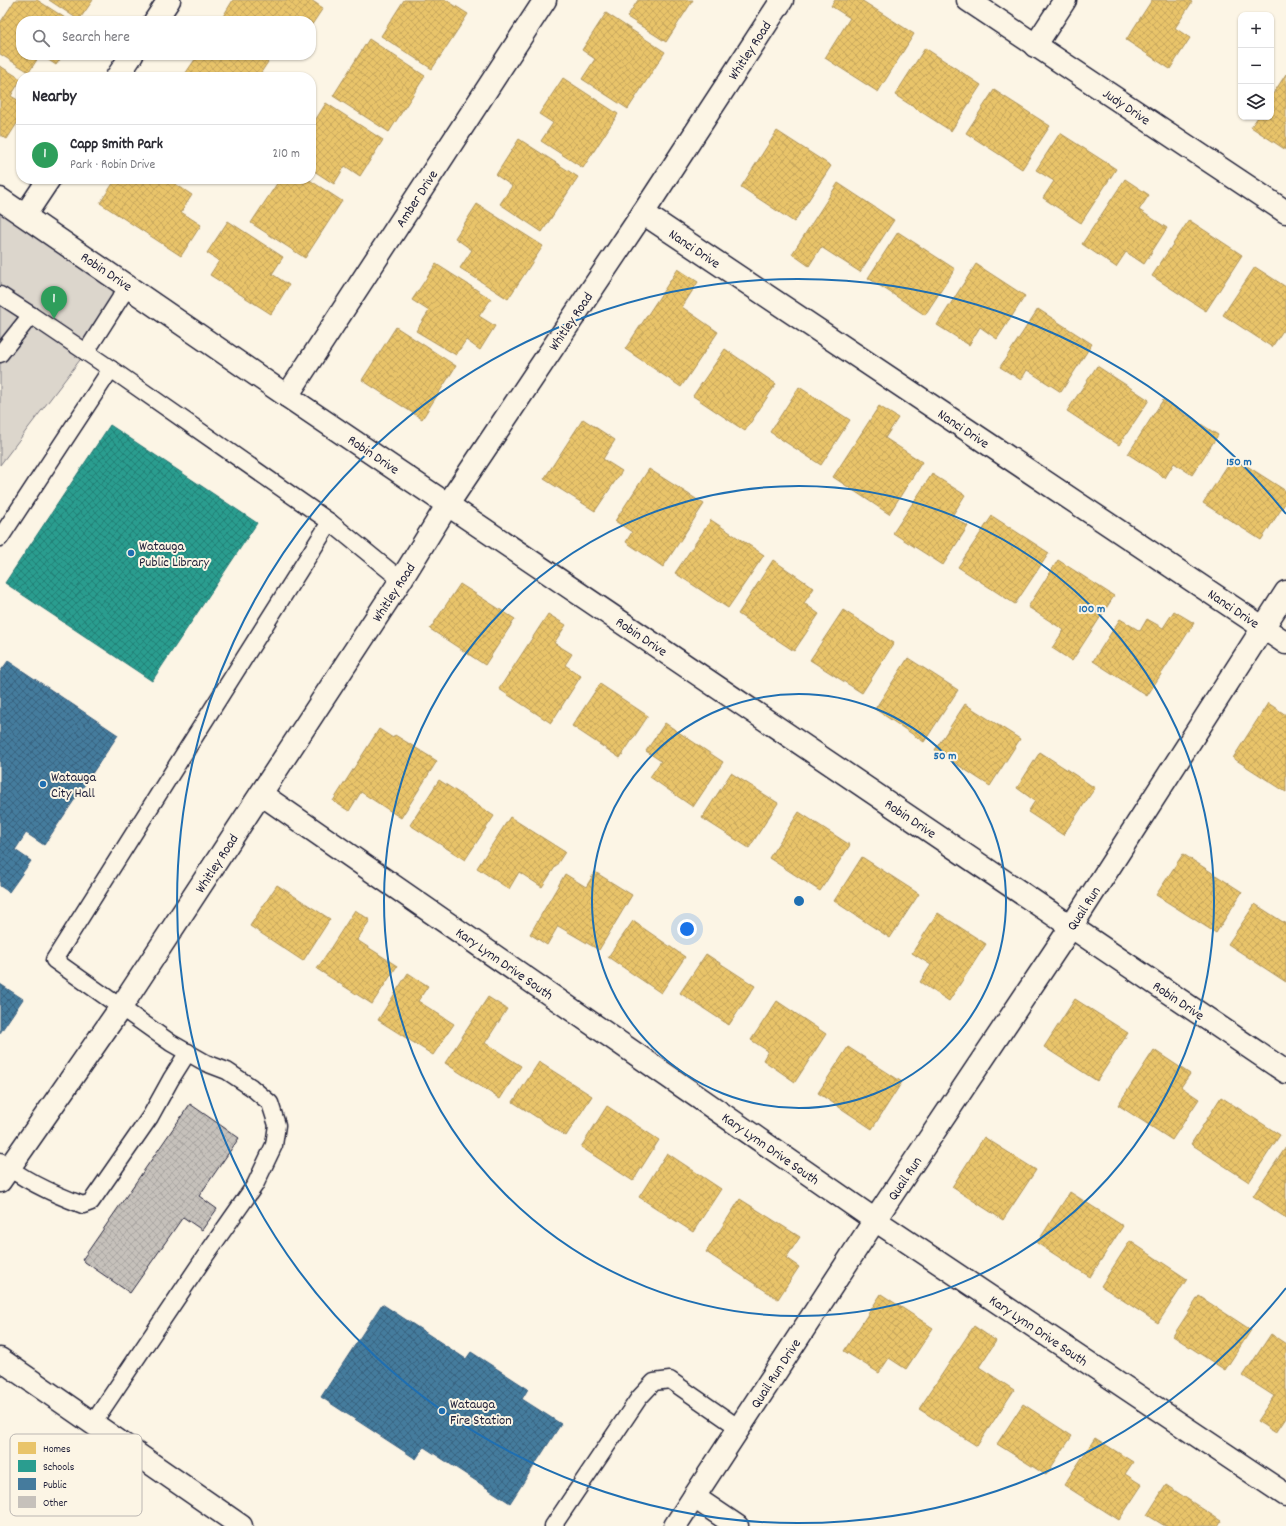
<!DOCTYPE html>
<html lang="en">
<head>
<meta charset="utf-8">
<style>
	:root { --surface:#fff; --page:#f2f2f3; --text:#2b2b33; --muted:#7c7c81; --line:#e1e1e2; --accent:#ea580c }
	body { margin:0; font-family:Dekko,sans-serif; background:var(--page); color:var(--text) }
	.controls { position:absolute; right:12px; top:12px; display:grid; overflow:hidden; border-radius:8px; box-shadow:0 1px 3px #0004 }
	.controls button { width:36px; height:36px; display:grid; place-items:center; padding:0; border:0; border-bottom:1px solid var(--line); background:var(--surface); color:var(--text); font:20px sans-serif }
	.you { position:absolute; left:687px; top:929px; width:14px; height:14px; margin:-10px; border:3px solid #fff; border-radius:50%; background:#1a73e8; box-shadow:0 0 0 6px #1a73e833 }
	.badge { display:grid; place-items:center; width:26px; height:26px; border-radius:50%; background:var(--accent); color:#fff; font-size:13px; font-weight:700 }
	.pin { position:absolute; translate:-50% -33px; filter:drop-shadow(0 1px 2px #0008) }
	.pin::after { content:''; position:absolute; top:21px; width:14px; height:12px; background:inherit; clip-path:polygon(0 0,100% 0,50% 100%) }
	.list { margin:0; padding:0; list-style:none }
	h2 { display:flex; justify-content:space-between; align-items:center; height:52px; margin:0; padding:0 16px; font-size:17px }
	h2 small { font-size:13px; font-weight:400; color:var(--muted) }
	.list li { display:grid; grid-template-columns:26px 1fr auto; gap:12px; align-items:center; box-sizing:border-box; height:60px; padding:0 16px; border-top:1px solid var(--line) }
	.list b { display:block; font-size:15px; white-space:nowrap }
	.list p { margin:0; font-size:13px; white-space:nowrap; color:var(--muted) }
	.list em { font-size:13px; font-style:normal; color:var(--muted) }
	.icon { flex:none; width:22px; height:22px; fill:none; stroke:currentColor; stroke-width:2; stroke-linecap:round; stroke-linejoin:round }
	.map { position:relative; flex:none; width:1286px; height:1526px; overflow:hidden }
	.search { position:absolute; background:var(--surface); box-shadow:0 1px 3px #0004; left:16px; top:16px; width:300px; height:44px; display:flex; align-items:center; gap:10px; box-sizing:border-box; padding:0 14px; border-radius:16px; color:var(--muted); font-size:15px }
	.panel { position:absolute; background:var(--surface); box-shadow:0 1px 3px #0004; left:16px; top:72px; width:300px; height:112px; border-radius:16px }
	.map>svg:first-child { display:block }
	.green { fill:#dcd6cc; stroke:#7f7c84 }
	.homes { fill:url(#homes-cross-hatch); stroke:#ad935c }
	.schools { fill:url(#schools-cross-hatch); stroke:#287876 }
	.public { fill:url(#public-cross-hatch); stroke:#3a6080 }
	.building { fill:url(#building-cross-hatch); stroke:#22223b }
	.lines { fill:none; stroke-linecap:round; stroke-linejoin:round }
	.service-casing { stroke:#22223b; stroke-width:19 }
	.minor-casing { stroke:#22223b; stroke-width:25 }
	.tertiary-casing { stroke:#22223b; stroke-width:25 }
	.secondary-casing { stroke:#22223b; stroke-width:25 }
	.service { stroke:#fcf5e5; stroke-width:16 }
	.minor { stroke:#fcf5e5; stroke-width:22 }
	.tertiary { stroke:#fcf5e5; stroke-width:22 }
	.secondary { stroke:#fcf5e5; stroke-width:22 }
	.ring { fill:none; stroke:#1f6fb2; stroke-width:2 }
	.poi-dot { fill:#1f6fb2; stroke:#fcf5e5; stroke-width:1.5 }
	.labels { text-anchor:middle; stroke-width:4; stroke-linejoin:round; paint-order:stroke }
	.street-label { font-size:14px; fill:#22223b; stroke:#fcf5e5 }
	.poi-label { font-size:14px; fill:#22223b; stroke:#fcf5e5; text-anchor:start }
	.key { fill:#fcf5e5; stroke:#bbb6b2; stroke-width:1 }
	.key-label { font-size:11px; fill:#22223b }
	.centre { fill:#1f6fb2; stroke:#fcf5e5; stroke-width:2 }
	.ring-label { font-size:12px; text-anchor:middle; font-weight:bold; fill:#1f6fb2; stroke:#fcf5e5; stroke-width:4; stroke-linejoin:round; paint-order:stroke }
</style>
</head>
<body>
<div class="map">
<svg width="1286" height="1526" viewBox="0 0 1286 1526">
	<defs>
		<pattern id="homes-cross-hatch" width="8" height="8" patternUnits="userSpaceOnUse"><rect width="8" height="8" fill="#e9c46a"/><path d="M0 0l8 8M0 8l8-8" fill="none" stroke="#c8a85d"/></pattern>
		<pattern id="schools-cross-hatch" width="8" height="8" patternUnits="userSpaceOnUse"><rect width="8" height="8" fill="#2a9d8f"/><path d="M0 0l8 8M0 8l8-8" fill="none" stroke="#248076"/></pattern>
		<pattern id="public-cross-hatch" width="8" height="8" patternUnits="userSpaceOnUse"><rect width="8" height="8" fill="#457b9d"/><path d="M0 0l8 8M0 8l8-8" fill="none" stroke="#396481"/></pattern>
		<pattern id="building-cross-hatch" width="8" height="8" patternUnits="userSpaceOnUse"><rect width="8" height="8" fill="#c6c1bb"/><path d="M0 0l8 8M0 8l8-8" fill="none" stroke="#aaa6a2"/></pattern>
	</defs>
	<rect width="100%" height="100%" fill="#fcf5e5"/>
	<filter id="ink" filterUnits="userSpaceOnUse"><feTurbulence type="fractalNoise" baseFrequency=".025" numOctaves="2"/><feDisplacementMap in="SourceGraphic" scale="8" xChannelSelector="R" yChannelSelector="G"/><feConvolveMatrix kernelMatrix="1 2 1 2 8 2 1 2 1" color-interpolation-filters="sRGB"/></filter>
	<g filter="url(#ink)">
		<polygon class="green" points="0,200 128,286 86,352 0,465"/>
		<g class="homes">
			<polygon points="15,0 37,0 70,21 21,21 21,55 40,55 29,72 0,54 0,23"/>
			<polygon points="49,0 93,0 79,20"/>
			<polygon points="233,0 311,0 323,8 311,26 311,21 227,21 222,18"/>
			<polygon points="404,0 446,0 468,14 432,69 381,36"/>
			<polygon points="638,0 693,0 666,42 627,17"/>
			<polygon points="835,0 861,0 914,34 878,92 825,58 850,18 831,6"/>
			<polygon points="1152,0 1189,0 1192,2 1175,28 1190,38 1170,69 1126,40"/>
			<polygon points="606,13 665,52 628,109 582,79 595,59 582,50"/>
			<polygon points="369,39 425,76 389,132 333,96"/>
			<polygon points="925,48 981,85 951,131 895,95"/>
			<polygon points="41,55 63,55 56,65"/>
			<polygon points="198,55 257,55 268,62 258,77 183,77"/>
			<polygon points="0,66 21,79 11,96 21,102 21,117 7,139 0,135"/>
			<polygon points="1286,74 1286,150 1251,127 1258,117 1271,117 1271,97"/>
			<polygon points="563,78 618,114 583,168 541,141 553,123 539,114"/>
			<polygon points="994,90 1050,126 1022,169 966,133"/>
			<polygon points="326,103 383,140 360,176 345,166 334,184 311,169 311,127"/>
			<polygon points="777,131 831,166 794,222 741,187"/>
			<polygon points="1060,133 1116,169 1081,223 1043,198 1054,181 1036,170"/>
			<polygon points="519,139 578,177 542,232 500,204 512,186 496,175"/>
			<polygon points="116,179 168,179 192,195 181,212 201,225 181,256 100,203"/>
			<polygon points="280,179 308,179 342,201 305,258 251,223"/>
			<polygon points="1125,179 1149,195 1139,210 1167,228 1144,264 1126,252 1116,267 1082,244"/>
			<polygon points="838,183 894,220 860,272 821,247 809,266 792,254"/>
			<polygon points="477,204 543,246 508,299 460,268 472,250 455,238"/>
			<polygon points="1189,220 1242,255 1206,311 1152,276"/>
			<polygon points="228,221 283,257 272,274 289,285 271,314 210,275 219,261 207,253"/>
			<polygon points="898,232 955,269 925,315 868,278"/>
			<polygon points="436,264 491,299 479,316 495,326 480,350 466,340 456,355 416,331 429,311 412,300"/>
			<polygon points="976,264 1025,296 997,339 980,327 969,345 937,325"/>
			<polygon points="1255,267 1286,287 1286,326 1272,347 1223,315"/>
			<polygon points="678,269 698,282 682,307 718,332 681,387 625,349"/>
			<polygon points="1038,309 1092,344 1061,392 1027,370 1021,380 1000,367"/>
			<polygon points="396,327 456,366 422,419 362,380"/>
			<polygon points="725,349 776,384 745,431 693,396"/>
			<polygon points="1097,366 1149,400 1119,445 1067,411"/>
			<polygon points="799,387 850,420 821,465 770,432"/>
			<polygon points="1163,400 1218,435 1192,475 1174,463 1165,478 1128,454"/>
			<polygon points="879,406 898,418 885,438 922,462 889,514 833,477"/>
			<polygon points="583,419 615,440 603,459 622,471 595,511 544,479"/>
			<polygon points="1233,457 1286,491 1286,502 1261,540 1203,503"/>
			<polygon points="649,469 704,504 663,567 626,542 632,532 615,521"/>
			<polygon points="932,474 965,495 952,516 968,526 943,565 893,533"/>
			<polygon points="992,516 1049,553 1015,604 958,567"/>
			<polygon points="711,520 764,555 728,608 675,573"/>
			<polygon points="773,560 814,588 804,603 819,614 794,651 738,614"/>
			<polygon points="1058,560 1114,596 1072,661 1052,648 1064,630 1028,607"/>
			<polygon points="460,584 515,619 485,665 430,629"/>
			<polygon points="843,610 894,643 862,693 810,660"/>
			<polygon points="1174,611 1194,623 1147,696 1093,661 1120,619 1140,631 1147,619 1163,628"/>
			<polygon points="548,614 566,625 554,643 572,654 565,665 581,676 551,723 499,689"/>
			<polygon points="908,658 958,690 924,742 875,709"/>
			<polygon points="600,684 648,716 620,758 572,726"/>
			<polygon points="1268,703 1286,715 1286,792 1233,758"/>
			<polygon points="965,704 1020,739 990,786 935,750"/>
			<polygon points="665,723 723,762 693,807 650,777 661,761 646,751"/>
			<polygon points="379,729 393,738 395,735 437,761 401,818 361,792 349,811 333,801"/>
			<polygon points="1040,752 1095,788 1063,835 1028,812 1035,801 1017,788"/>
			<polygon points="731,773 778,803 749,848 702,818"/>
			<polygon points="439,780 494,816 465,860 410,825"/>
			<polygon points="799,812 850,845 820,891 769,858"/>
			<polygon points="510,817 565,852 542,887 519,872 509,889 477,868"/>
			<polygon points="1183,854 1242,892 1216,933 1156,895"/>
			<polygon points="862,857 919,894 890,938 834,901"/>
			<polygon points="595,872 632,895 599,950 558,926 547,945 530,934 565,874 586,887"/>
			<polygon points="277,885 330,919 303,961 250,926"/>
			<polygon points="1255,904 1286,924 1286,982 1228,944"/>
			<polygon points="355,910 370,920 357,940 397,966 372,1004 317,969"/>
			<polygon points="938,913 986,944 949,1001 920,982 931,965 912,953"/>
			<polygon points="633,921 685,957 661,993 608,957"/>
			<polygon points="706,954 755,986 729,1025 680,993"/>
			<polygon points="408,973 428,986 418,1001 454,1024 433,1055 378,1020"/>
			<polygon points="488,997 507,1009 485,1043 521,1066 500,1099 445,1063"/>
			<polygon points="1075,999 1128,1033 1097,1081 1044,1047"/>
			<polygon points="777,1001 826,1034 795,1082 763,1060 768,1051 751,1040"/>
			<polygon points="848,1047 902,1082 872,1129 818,1093"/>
			<polygon points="1154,1050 1190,1074 1181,1087 1199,1099 1172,1140 1118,1105"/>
			<polygon points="539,1062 592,1096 566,1136 513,1102"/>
			<polygon points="1221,1097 1280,1135 1249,1182 1191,1144"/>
			<polygon points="607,1106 659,1140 633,1181 581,1147"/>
			<polygon points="984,1137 1036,1170 1003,1220 952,1187"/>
			<polygon points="1286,1147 1286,1218 1253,1196"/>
			<polygon points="667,1153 721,1189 693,1232 639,1197"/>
			<polygon points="1070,1192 1123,1226 1090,1277 1037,1243"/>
			<polygon points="740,1199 800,1237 786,1258 799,1267 778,1299 706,1252"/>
			<polygon points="1130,1241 1187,1279 1158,1323 1101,1286"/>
			<polygon points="881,1294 933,1328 906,1369 889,1358 879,1373 844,1351"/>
			<polygon points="1199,1296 1251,1330 1225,1370 1173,1336"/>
			<polygon points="974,1326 996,1341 979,1367 1014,1390 977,1446 919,1409"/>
			<polygon points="1271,1334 1286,1344 1286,1418 1276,1433 1257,1421 1274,1396 1243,1376"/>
			<polygon points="1023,1404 1072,1436 1046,1475 997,1444"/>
			<polygon points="1095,1438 1133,1462 1125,1474 1142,1485 1119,1520 1064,1485"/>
			<polygon points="1166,1485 1221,1521 1218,1526 1165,1526 1147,1515"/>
		</g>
		<polygon class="schools" points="110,425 257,523 152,681 5,583"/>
		<g class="public">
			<polygon points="8,661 118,735 44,845 26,833 15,850 31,861 9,892 0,886 0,672"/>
			<polygon points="0,984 23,999 0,1033"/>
			<polygon points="382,1304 466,1359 471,1352 528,1389 522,1399 561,1424 510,1503 424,1447 416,1459 321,1397"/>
		</g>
		<polygon class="building" points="190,1104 239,1138 199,1196 217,1209 202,1230 183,1217 130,1293 82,1260"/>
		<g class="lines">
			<g class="service-casing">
				<g id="service">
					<polyline points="0,295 31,315 0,354"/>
					<polyline points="31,315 111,369 330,522 401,580"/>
					<polyline points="86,352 128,286"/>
					<polyline points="0,538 111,369"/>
					<path d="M 0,1161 C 22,1179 56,1195 83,1205 L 91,1202 L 150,1117 L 171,1079 L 188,1052"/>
					<polyline points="93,1423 206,1255 255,1185 274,1145 277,1125 270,1103 251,1087 227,1071 206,1063 171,1043 54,960 330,522"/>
					<polyline points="553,1526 639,1398 654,1382 670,1380 739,1428"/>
				</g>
			</g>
			<g class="minor-casing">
				<g id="minor">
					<polyline points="968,0 1286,212"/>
					<polyline points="155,21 169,0"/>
					<polyline points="1035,46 1065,0"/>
					<polyline points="117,77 132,55"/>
					<polyline points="0,199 287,396 1286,1072"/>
					<polyline points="643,213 1286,643"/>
					<polyline points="25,215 49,179"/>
					<polyline points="287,396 545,0"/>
					<polyline points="261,794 875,1220 1286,1495"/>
					<polyline points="694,1497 737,1526"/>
					<polyline points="675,1526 875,1220 1071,927 1286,592"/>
				</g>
			</g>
			<g class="tertiary-casing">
				<polyline id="tertiary" points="0,1181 121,1007 401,580 448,504 643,213 782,0"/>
			</g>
			<g class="secondary-casing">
				<polyline id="secondary" points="0,1359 241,1526"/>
			</g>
			<use href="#service" class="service"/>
			<use href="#minor" class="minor"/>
			<use href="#tertiary" class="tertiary"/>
			<use href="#secondary" class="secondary"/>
		</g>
	</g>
	<g class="ring">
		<circle cx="799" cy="901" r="207"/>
		<circle cx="799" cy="901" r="415"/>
		<path d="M1286 1288A622 622 0 1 1 1286 514"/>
	</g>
	<g class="poi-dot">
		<circle cx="131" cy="553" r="4"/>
		<circle cx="43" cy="784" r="4"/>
		<circle cx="442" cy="1411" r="4"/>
	</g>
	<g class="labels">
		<g class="street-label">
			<text transform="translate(749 50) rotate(-57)" y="5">Whitley Road</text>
			<text transform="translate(1127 106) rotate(34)" y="5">Judy Drive</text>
			<text transform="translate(416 198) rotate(-57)" y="5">Amber Drive</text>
			<text transform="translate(695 248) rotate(34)" y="5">Nanci Drive</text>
			<text transform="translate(107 271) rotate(34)" y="5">Robin Drive</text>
			<text transform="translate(570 321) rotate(-56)" y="5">Whitley Road</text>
			<text transform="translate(964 428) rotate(34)" y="5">Nanci Drive</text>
			<text transform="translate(374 454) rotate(34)" y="5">Robin Drive</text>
			<text transform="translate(393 592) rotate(-57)" y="5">Whitley Road</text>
			<text transform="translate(1234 608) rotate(34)" y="5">Nanci Drive</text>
			<text transform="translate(642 636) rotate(34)" y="5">Robin Drive</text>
			<text transform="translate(911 818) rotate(34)" y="5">Robin Drive</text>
			<text transform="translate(216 863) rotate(-57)" y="5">Whitley Road</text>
			<text transform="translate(1083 908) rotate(-57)" y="5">Quail Run</text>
			<text transform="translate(505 963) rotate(35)" y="5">Kary Lynn Drive South</text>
			<text transform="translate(1179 1000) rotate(34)" y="5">Robin Drive</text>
			<text transform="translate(771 1148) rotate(35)" y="5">Kary Lynn Drive South</text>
			<text transform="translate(904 1178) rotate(-56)" y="5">Quail Run</text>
			<text transform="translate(1039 1330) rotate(34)" y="5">Kary Lynn Drive South</text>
			<text transform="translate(775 1373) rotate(-57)" y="5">Quail Run Drive</text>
		</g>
		<g class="poi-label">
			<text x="139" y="550">Watauga<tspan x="139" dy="16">Public Library</tspan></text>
			<text x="51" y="781">Watauga<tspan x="51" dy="16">City Hall</tspan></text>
			<text x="450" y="1408">Watauga<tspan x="450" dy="16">Fire Station</tspan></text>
		</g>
	</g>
	<rect x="10" y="1434" width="132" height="82" rx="6" class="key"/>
	<rect x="18" y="1442" width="18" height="12" fill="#e9c46a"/>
	<rect x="18" y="1460" width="18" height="12" fill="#2a9d8f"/>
	<rect x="18" y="1478" width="18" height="12" fill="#457b9d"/>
	<rect x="18" y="1496" width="18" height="12" fill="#c6c1bb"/>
	<g class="key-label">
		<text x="43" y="1452">Homes</text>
		<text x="43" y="1470">Schools</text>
		<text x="43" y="1488">Public</text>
		<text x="43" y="1506">Other</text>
	</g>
	<circle cx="799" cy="901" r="6" class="centre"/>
	<g class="ring-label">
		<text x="1239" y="465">150 m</text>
		<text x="1092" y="612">100 m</text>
		<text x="945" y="759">50 m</text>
	</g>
</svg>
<div class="controls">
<button>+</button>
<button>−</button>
<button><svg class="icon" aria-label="layers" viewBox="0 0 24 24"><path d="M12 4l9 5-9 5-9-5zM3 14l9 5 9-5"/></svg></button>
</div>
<div class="you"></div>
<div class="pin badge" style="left:54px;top:319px;background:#2e9e5b">1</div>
<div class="search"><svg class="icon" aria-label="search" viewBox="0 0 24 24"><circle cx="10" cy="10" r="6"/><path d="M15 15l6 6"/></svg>Search here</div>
<section class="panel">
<h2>Nearby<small></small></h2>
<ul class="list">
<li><span class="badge" style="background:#2e9e5b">1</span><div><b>Capp Smith Park</b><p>Park · Robin Drive</p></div><em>210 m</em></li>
</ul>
</section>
</div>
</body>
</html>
